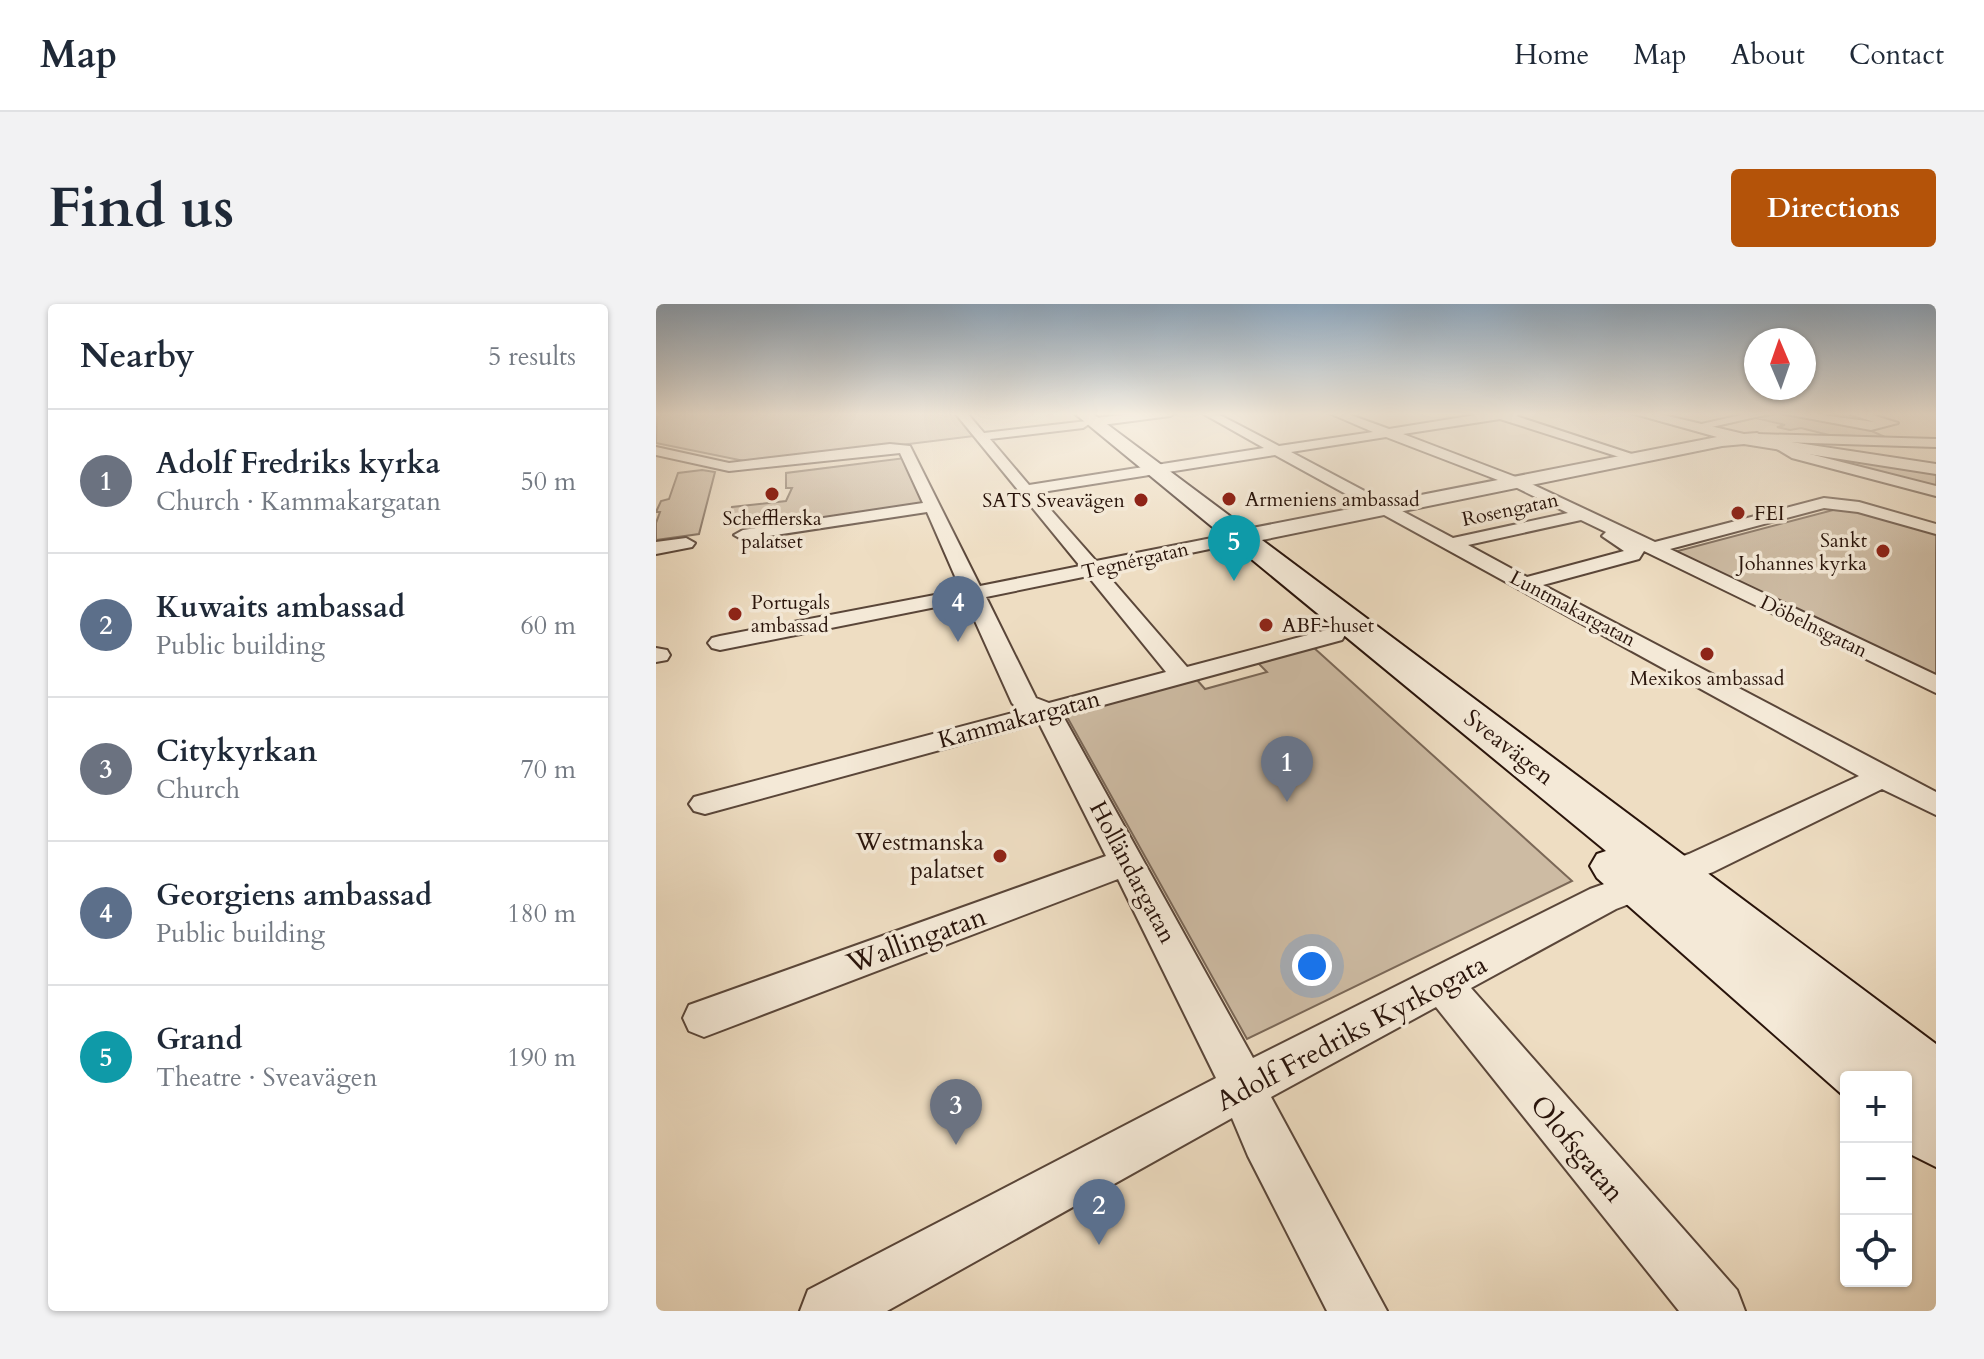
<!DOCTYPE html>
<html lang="en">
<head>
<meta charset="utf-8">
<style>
	:root { --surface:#fff; --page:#f2f2f3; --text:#1f2937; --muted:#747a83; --line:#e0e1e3; --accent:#b45309 }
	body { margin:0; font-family:Cardo,serif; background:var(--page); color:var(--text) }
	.controls { position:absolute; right:24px; bottom:24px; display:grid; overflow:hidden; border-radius:8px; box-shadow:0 2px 6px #0004 }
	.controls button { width:72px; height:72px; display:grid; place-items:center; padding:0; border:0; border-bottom:2px solid var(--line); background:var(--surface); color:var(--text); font:40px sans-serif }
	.compass { position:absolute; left:1088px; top:24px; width:72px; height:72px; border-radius:50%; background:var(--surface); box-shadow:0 2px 6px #0004; rotate:358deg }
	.you { position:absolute; left:656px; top:662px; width:28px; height:28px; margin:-20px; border:6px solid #fff; border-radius:50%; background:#1a73e8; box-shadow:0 0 0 12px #1a73e833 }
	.badge { display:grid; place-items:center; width:52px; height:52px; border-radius:50%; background:var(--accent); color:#fff; font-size:26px; font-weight:700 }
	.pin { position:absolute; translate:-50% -66px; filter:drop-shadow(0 2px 4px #0008) }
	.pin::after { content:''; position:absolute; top:42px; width:28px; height:24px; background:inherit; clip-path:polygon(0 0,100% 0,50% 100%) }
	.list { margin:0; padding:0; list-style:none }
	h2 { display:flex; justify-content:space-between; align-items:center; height:104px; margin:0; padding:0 32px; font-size:34px }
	h2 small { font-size:26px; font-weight:400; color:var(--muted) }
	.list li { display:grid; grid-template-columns:52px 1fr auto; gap:24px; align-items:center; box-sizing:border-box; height:144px; padding:0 32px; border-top:2px solid var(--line) }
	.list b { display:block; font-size:30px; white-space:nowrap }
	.list p { margin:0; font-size:26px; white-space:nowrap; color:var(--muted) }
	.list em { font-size:26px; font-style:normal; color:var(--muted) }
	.icon { flex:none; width:44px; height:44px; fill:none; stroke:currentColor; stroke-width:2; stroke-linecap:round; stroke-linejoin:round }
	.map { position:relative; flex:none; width:1280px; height:1007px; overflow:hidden; border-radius:8px }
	header { display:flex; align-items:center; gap:48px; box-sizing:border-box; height:112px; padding:0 40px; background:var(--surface); border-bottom:2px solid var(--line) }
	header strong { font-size:38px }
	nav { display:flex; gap:44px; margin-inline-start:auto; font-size:28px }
	.intro { display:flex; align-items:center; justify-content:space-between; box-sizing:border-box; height:192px; padding:0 48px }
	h1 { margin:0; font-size:56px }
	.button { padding:20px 36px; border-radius:8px; background:var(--accent); color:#fff; font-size:28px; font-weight:700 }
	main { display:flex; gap:48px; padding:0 48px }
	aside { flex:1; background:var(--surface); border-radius:8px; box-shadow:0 2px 6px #0004 }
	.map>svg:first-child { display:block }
	.green { fill:#cdbba3; stroke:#7b6857; stroke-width:2 }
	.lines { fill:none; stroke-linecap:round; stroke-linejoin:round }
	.minor-casing { stroke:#5a4639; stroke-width:4 }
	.tertiary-casing { stroke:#5a4639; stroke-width:4 }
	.secondary-casing { stroke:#29140b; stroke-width:4 }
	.minor { fill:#f4e9d7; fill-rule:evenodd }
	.tertiary { fill:#f4e9d7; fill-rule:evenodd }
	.secondary { fill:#f4e9d7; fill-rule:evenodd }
	.poi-dot { fill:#8f2418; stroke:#f4e9d7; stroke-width:3 }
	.labels { text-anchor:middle; stroke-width:7; stroke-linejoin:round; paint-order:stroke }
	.far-poi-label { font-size:20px; fill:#29140b; stroke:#f4e9d7; text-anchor:start }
	.far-street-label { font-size:20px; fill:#29140b; stroke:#f4e9d7 }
	.street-label { font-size:24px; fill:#29140b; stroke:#f4e9d7 }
	.poi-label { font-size:24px; fill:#29140b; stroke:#f4e9d7; text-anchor:end }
	.near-street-label { font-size:28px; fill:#29140b; stroke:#f4e9d7 }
</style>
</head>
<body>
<header>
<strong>Map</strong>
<nav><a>Home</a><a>Map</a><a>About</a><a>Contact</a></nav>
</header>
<div class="intro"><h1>Find us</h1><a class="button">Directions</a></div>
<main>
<aside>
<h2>Nearby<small>5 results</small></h2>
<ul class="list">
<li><span class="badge" style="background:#6b7280">1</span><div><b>Adolf Fredriks kyrka</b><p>Church · Kammakargatan</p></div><em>50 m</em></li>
<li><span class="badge" style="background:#5c6f8a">2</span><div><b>Kuwaits ambassad</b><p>Public building</p></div><em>60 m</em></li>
<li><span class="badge" style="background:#6b7280">3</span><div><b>Citykyrkan</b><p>Church</p></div><em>70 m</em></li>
<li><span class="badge" style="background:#5c6f8a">4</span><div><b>Georgiens ambassad</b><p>Public building</p></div><em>180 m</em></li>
<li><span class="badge" style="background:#0f9aa8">5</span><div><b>Grand</b><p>Theatre · Sveavägen</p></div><em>190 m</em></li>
</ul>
</aside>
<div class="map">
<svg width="1280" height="1007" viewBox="0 0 1280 1007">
	<rect width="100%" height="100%" fill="#eeddc2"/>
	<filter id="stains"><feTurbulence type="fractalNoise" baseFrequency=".0025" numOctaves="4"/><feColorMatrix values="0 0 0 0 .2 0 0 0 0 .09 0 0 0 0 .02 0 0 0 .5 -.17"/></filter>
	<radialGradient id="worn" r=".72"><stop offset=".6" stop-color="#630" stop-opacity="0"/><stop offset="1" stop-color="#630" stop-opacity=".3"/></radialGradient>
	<g class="green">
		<polygon points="1,109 300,109 318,132 98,159 0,139"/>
		<path d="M 1117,109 C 1155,109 1192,106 1229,117 L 1211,125 L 1229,133 L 1173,131 L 1145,124 L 1134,126 L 1121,123 L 1129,121 L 1100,114 L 1118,111 Z"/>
		<polygon points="1167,153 1280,170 1280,183"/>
		<polygon points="249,154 270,199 127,222 127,216 90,221 90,214 74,216 76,203 130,197 136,184 130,184 130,169"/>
		<polygon points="46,166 59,168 43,230 0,236 0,219 4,208 0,208 5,197 13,195 22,169"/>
		<polygon points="1181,205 1197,206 1280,229 1280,372 1018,248"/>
		<polygon points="657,343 916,577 591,735 410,411 541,376 549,385 611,368 602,359"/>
	</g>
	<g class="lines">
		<g class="minor-casing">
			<g id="minor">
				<path d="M 299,109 L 311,109 L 328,129 L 431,117 L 433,120 L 427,124 L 334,135 L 373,181 L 608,144 L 546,109 L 560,109 L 623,142 L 717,128 L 673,109 L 689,109 L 733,125 L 832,109 L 865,109 L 860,112 L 988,154 L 976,157 L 844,115 L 747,130 L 865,175 L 999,238 L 1168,194 L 1203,198 L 1280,220 L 1280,230 L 1202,208 L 1168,204 L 1014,245 L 1280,371 L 1280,389 L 988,247 L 983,255 L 887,281 L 1280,488 L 1280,511 L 1226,485 L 1057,568 L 960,605 L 815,684 L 1081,986 L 1089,1007 L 1023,1007 L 780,703 L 615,793 L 731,1007 L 671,1007 L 592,852 L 576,814 L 231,1007 L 144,1007 L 152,986 L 560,774 L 462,575 L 48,733 L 33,727 L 27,714 L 33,701 L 450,552 L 383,419 L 49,510 L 38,507 L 33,500 L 38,493 L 364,407 L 356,399 L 310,297 L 64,346 L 56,344 L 52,339 L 56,334 L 64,332 L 305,286 L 271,208 L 87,236 L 78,231 L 87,226 L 267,199 L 244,149 L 73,167 L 0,151 L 0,143 L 73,159 L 234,140 L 254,142 L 324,282 L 424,262 ZM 730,133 L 855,181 L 912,209 L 797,234 L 635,148 ZM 619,151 L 1203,472 L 1033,550 L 934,585 L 597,754 L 407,412 L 686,336 L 689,331 L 686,326 L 678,324 L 531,363 L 448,267 L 592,237 L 595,233 L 592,229 L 586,228 L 440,257 L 380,189 ZM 925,216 L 950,228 L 946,232 L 968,247 L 871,273 L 812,241 ZM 432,272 L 510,368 L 393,399 L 380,394 L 330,293 Z"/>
				<polygon points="487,109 520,109 514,112 438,122 432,118 438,114"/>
				<polygon points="1094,109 1117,109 1047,125 1041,121"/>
				<polygon points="1124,109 1151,109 1218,118 1191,109 1210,109 1242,119 1215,126"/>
				<polygon points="1101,130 1280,135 1280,143 1125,138 1146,148 1280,182 1280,192 1136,154 1116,142 1122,138 1097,137 1097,131"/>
				<polygon points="30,234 39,239 36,243 0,250 0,238"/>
				<polygon points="0,344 11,346 14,351 11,356 0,358"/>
			</g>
		</g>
		<g class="tertiary-casing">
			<polygon id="tertiary" points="975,109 999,109 1088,130 1101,129 1109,134 1280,160 1280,170 1088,140 1066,142 586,240 575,233 586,226 1061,133"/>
		</g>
		<g class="secondary-casing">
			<polygon id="secondary" points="418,109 436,109 1280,740 1280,863 1250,848 1250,773 1190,773 1190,794 941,574 934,562 941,550 950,547"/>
		</g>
		<use href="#minor" class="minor"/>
		<use href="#tertiary" class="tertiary"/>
		<use href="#secondary" class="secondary"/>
	</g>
	<linearGradient id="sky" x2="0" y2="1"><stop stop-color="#8fa9c0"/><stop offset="0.44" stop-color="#f7f0e4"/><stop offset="1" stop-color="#f7f0e4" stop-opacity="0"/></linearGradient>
	<rect width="1280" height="250" fill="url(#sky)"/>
	<g class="poi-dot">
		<circle cx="116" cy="190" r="8"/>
		<circle cx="573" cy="195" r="8"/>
		<circle cx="485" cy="196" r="8"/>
		<circle cx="1082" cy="209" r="8"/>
		<circle cx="1227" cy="247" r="8"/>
		<circle cx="79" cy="310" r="8"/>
		<circle cx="610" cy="321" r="8"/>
		<circle cx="1051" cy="350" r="8"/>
		<circle cx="344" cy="552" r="8"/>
	</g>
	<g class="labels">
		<g class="far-poi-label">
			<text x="589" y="202">Armeniens ambassad</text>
			<text x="469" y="203" text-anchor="end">SATS Sveavägen</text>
			<text x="1098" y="216">FEI</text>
			<text x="116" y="221" text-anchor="middle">Schefflerska<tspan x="116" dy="23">palatset</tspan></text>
			<text x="1211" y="243" text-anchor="end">Sankt<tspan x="1211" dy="23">Johannes kyrka</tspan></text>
			<text x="95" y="305">Portugals<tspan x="95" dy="23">ambassad</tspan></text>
			<text x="626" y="328">ABF-huset</text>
			<text x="1051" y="381" text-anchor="middle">Mexikos ambassad</text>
		</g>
		<g class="far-street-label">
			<text transform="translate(854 205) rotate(-12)" y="7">Rosengatan</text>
			<text transform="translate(479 256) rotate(-13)" y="7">Tegnérgatan</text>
			<text transform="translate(917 304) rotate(28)" y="7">Luntmakargatan</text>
			<text transform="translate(1158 322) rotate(26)" y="7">Döbelnsgatan</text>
		</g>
		<g class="street-label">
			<text transform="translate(363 415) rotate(-15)" y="8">Kammakargatan</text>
			<text transform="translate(853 443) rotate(38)" y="8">Sveavägen</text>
			<text transform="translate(477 568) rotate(62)" y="8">Holländargatan</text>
		</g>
		<g class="poi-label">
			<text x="328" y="546">Westmanska<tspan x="328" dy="28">palatset</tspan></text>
		</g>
		<g class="near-street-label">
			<text transform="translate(260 635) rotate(-20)" y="10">Wallingatan</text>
			<text transform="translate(695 728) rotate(-28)" y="10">Adolf Fredriks Kyrkogata</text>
			<text transform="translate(922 844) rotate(50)" y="10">Olofsgatan</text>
		</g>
	</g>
	<rect width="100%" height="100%" filter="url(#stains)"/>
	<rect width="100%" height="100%" fill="url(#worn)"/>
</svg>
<div class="controls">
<button>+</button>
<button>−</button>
<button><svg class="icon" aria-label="locate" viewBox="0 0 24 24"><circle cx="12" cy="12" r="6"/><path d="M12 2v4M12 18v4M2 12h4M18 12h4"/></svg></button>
</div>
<svg class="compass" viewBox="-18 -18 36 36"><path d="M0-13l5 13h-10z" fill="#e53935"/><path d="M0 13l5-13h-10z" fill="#747a83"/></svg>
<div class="you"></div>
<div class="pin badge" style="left:631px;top:498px;background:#6b7280">1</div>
<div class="pin badge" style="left:443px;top:941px;background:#5c6f8a">2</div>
<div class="pin badge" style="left:300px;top:841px;background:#6b7280">3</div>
<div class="pin badge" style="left:302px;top:338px;background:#5c6f8a">4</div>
<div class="pin badge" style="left:578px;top:277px;background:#0f9aa8">5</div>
</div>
</main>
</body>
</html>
